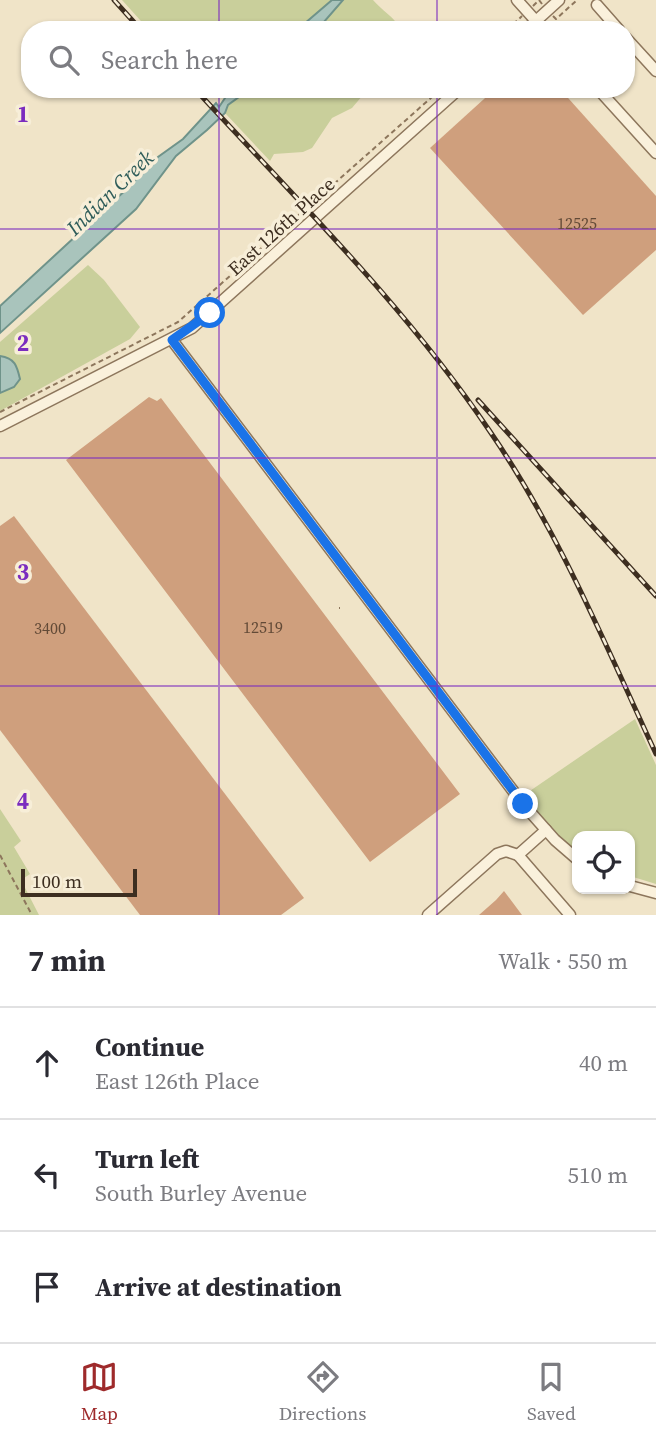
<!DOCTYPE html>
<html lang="en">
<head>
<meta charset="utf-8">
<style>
	:root { --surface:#fff; --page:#f7f7f7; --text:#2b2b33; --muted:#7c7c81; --line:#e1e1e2; --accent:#9e2a2b }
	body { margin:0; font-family:"Source Serif 4",serif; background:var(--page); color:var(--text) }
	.controls { position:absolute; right:21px; bottom:21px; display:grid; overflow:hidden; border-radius:14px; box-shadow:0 2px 5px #0004 }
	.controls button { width:63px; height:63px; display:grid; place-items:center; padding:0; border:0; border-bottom:2px solid var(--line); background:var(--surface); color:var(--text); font:35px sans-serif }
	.scale { position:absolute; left:21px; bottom:18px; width:116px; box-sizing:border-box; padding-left:7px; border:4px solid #3d2e20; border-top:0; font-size:19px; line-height:24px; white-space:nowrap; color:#3d2e20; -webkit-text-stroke:5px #f7eed8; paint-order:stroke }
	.stop { position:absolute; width:21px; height:21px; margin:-16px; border:5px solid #1a73e8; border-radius:50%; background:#fff }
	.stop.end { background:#1a73e8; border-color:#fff; box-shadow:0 2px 7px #0008 }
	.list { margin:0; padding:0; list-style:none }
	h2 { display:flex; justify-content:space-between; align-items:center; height:91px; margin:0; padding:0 28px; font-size:30px }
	h2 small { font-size:23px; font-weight:400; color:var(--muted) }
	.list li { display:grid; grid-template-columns:46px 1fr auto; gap:21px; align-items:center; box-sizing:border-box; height:112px; padding:0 28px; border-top:2px solid var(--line) }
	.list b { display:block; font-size:26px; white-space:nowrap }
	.list p { margin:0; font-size:23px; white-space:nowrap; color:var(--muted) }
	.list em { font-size:23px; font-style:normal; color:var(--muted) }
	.icon { flex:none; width:38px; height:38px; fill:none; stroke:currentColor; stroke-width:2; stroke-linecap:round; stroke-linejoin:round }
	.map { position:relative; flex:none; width:656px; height:915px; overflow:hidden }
	.search { position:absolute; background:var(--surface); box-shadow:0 2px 5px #0004; left:21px; right:21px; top:21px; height:77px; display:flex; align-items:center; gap:18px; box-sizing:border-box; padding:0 24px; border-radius:28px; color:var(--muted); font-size:26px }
	.sheet { height:427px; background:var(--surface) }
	nav { display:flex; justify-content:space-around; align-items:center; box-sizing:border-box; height:98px; border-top:2px solid var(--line); background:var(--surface); font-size:19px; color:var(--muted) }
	nav a { display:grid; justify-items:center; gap:4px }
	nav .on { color:var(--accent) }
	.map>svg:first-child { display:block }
	.green { fill:#c9cf9b }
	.water { fill:#a9c4bc; stroke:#6f938a; stroke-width:2 }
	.building { fill:#cf9f7d }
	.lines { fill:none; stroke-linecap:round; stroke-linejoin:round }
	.minor-casing { stroke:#8d765c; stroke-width:13 }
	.path { stroke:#8d765c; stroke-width:2; stroke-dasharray:5 3.5; stroke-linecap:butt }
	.minor { stroke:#faf1dc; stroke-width:10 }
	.rail-casing { stroke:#3d2e20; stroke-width:5 }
	.rail { stroke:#f7eed8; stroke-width:2.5; stroke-dasharray:8; stroke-linecap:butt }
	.route { stroke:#1a73e8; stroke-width:9 }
	.grid { fill:none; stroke:#7b2cbf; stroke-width:2; stroke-opacity:0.55 }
	.labels { text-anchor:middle; stroke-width:7; stroke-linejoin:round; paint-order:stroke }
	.number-label { font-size:16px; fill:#624a37 }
	.street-label { font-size:19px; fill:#3d2e20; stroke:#f7eed8 }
	.water-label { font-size:21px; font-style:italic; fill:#2f5d5a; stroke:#f7eed8 }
	.grid-label { font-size:23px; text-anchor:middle; font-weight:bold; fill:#7b2cbf; stroke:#f7eed8; stroke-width:7; stroke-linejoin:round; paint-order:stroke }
</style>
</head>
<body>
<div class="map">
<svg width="656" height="915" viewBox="0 0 656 915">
	<rect width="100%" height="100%" fill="#f0e4c8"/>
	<g class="green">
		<polygon points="122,0 332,0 297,30 149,30"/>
		<path d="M 343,0 L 373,0 C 382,11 394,16 401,30 L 317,30 Z"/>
		<polygon points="250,89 368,89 352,108 332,118 312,148 303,152 274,154 270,161 225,113 228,105"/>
		<polygon points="88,265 104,280 140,327 130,339 0,411 0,342"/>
		<polygon points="635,719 656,765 656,884 630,876 630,836 577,836 577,853 558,838 524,795"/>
		<polygon points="0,809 21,841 14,847 30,874 21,880 39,915 0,915"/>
	</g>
	<g class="water">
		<polygon points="332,0 343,0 317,30 297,30"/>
		<polygon points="231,89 250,89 228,105 225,113 207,130 176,156 136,209 0,333 0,306 130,186 151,162 183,139 216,103 219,107"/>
		<path d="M 0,356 C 15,358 17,366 20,379 L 14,387 L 0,393 Z"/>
	</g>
	<g class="building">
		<polygon points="495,89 560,89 656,196 656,250 583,315 430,148"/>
		<polygon points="149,397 157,401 161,398 460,794 370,862 66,460"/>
		<polygon points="14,516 304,898 281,915 140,915 0,730 0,526"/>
		<polygon points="504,891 522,915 479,915 496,900"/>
	</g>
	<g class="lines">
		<g class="minor-casing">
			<g id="minor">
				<polyline points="517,0 544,30"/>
				<polyline points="597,5 619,30"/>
				<polyline points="526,30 559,0"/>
				<polyline points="626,38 656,71"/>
				<polyline points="598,89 656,153"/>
				<polyline points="172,340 523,804 555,840 577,859"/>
				<polyline points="0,426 192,328 459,89"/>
				<polyline points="546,830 518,855 570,915"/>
				<polyline points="630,886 656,893"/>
				<polyline points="428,915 497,854 506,851 518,855"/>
			</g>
		</g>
		<g class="path">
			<polyline points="533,6 539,0 542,4"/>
			<polyline points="553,16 556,19 577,0"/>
			<polyline points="507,30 522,16"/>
			<polyline points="0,412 178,322 441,89"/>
			<polyline points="339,608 340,608"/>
			<polyline points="0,855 32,915"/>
		</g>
		<use href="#minor" class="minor"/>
		<g class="rail-casing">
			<g id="rail">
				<polyline points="114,0 141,30"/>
				<path d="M 195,89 C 296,199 405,306 489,430 C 558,530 605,644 656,754"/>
				<polyline points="478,400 656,596"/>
			</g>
		</g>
		<use href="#rail" class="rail"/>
	</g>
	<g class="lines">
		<polyline class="route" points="210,313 172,340 523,804"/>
	</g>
	<path class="grid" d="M 219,0 L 219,30M 437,0 L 437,30M 219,89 L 219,915M 437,89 L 437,915M 0,229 L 656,229M 0,458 L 656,458M 0,686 L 656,686"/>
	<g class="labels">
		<g class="number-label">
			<text x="577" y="229">12525</text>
			<text x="263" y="633">12519</text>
			<text x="50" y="634">3400</text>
		</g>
		<g class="street-label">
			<text transform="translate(281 226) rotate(-42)" y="7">East 126th Place</text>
		</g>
		<g class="water-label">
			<text transform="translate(110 193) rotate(-44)" y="7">Indian Creek</text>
		</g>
	</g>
	<g class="grid-label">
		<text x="23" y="122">1</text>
		<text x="23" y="351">2</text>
		<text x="23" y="580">3</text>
		<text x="23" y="809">4</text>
	</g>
</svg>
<div class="controls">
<button><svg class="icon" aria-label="locate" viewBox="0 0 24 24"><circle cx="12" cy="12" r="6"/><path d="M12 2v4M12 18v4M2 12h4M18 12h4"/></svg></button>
</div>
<div class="scale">100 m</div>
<div class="stop" style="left:210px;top:313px"></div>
<div class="stop end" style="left:523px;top:804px"></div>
<div class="search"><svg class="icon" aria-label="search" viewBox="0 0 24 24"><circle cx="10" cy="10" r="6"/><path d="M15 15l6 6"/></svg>Search here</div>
</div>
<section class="sheet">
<h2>7 min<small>Walk · 550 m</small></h2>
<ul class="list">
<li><svg class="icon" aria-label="ahead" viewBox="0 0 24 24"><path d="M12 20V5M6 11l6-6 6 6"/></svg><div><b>Continue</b><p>East 126th Place</p></div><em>40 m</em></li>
<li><svg class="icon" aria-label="left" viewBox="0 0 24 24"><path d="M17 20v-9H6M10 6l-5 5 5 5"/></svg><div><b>Turn left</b><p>South Burley Avenue</p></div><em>510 m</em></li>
<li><svg class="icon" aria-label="arrive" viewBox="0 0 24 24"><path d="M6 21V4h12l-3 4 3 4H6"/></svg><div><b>Arrive at destination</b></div></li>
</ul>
</section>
<nav>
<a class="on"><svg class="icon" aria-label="map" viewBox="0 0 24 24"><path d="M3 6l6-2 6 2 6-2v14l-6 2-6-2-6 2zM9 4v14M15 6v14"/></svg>Map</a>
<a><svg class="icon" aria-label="directions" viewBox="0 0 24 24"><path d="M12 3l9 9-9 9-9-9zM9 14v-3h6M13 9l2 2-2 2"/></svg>Directions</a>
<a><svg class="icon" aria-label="saved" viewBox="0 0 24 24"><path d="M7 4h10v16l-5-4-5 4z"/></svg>Saved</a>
</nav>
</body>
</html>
